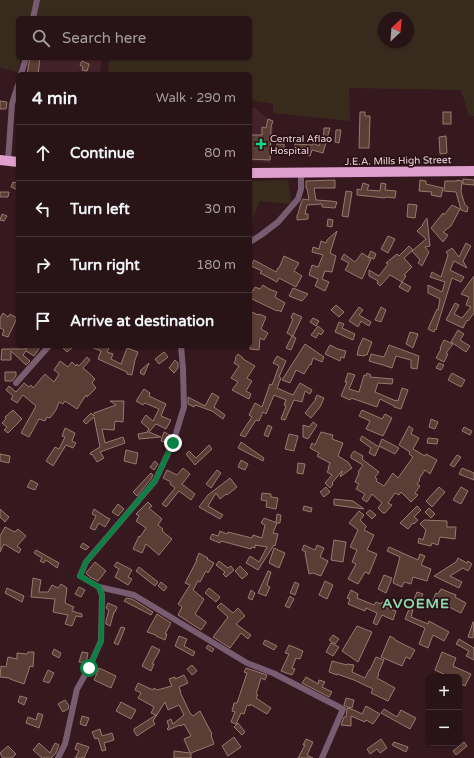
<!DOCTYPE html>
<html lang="en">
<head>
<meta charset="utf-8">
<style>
	:root { --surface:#281317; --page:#342024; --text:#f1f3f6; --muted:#a59ea1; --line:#443236 }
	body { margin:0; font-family:"Varela Round",sans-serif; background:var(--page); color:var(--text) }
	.controls { position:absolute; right:12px; bottom:12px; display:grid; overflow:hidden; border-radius:6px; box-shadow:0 1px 3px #0004 }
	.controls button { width:36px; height:36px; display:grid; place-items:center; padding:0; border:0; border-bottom:1px solid var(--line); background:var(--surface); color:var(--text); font:20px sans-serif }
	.compass { position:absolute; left:378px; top:12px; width:36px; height:36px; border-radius:50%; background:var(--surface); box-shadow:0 1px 3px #0004; rotate:26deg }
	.stop { position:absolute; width:12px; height:12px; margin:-9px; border:3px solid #0b8043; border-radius:50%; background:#fff }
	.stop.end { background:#0b8043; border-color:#fff; box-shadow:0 1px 4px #0008 }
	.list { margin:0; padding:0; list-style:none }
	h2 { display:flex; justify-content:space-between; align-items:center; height:52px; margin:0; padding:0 16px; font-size:17px }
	h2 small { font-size:13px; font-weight:400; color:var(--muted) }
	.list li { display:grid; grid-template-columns:26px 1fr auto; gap:12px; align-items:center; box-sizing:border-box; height:56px; padding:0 16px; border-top:1px solid var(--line) }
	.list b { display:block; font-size:15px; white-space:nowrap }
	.list em { font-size:13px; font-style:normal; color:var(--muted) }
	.icon { flex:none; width:22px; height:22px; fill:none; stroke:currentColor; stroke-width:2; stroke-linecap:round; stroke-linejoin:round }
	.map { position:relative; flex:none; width:474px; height:758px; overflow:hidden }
	.search { position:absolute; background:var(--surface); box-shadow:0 1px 3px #0004; left:16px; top:16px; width:236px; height:44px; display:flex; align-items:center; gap:10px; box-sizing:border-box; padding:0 14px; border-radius:6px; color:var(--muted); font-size:15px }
	.panel { position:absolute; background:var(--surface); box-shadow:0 1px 3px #0004; left:16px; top:72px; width:236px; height:276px; border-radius:6px }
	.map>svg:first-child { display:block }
	.built { fill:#44222a }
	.green { fill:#382b1e; fill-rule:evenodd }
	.building { fill:#5a3d34; stroke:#99786f }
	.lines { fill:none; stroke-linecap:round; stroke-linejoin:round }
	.minor { stroke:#785c70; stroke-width:6 }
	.trunk { stroke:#de9fce; stroke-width:10 }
	.route { stroke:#0b8043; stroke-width:5 }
	.poi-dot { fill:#17d989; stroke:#2a1016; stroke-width:1.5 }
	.labels { text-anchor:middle; stroke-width:3.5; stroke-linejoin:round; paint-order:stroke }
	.poi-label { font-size:10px; fill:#e8d5d8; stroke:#2a1016; text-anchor:start }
	.street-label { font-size:10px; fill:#e8d5d8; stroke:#2a1016 }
	.district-label { font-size:14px; font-weight:bold; letter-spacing:1px; fill:#8bd8ab; stroke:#2a1016 }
</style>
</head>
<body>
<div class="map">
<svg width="474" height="758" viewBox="0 0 474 758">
	<rect width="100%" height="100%" fill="#35191f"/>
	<g class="built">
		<polygon points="28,58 102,58 100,74 26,74"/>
		<polygon points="250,107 255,108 267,118 273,127 271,163 250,161"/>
	</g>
	<g class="green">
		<path d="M 0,0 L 474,0 L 474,116 L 469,116 L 461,90 L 349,88 L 350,121 L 273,113 L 273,104 L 250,100 L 250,74 L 108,74 L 109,58 L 250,58 L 250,18 L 18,18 L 18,58 L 21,58 L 18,72 L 0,68 ZM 384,18 L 408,18 L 408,42 L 384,42 Z"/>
		<polygon points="288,180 292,204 260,201 252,220 250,219 250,181"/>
	</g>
	<g class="building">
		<polygon points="30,58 40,58 38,74 27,74"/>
		<polygon points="82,61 89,64 87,71 82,70 83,67 80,65"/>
		<polygon points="0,101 7,102 6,109 0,109"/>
		<polygon points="360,112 365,112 365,116 370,116 369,148 359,148"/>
		<rect x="443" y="112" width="8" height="12"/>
		<polygon points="268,119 273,121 271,127 270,160 250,159 250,135 262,135 262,127 266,128"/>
		<polygon points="324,128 330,128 323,153 312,150 310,156 304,153 305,151 294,149 295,144 313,145 313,143 319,146 320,142 323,143"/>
		<polygon points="336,130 341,130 339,143 335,142"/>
		<polygon points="446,136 447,153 440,154 439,137"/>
		<polygon points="277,144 284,144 284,152 275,152"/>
		<polygon points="463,179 474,180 474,185 463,184"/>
		<polygon points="335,180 335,188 314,188 316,200 330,201 331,201 337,202 335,208 322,207 322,204 307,205 305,214 308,214 308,219 297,220 297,215 298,214 301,203 303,199 309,200 307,188 306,188 306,181"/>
		<polygon points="420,180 426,181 426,184 443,188 441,197 431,195 432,192 419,191"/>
		<polygon points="457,180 462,181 461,192 465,205 468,207 467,212 461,210 456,192 444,191 445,181 457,181"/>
		<polygon points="13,182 18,183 18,190 11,187"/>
		<polygon points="363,183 369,185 367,190 380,191 381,183 386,184 385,190 396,191 395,198 385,197 385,198 357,195 357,189 361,190"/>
		<polygon points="346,191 352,192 348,217 342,216"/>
		<polygon points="0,192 9,192 8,197 0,197"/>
		<polygon points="408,204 417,205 415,218 407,217"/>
		<polygon points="452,205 460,209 451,226 443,232 448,235 443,242 431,228 443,213 444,215"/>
		<polygon points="2,214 7,216 4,221 0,220"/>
		<polygon points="427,218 430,246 425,247 429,252 422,266 418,263 420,260 412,251 426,239 417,231 423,225 422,225"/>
		<polygon points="328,219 333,220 332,227 327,226"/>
		<polygon points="337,231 330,253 336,256 332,272 325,271 322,279 329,282 325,291 315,286 318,279 309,275 312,265 318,267 323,255 312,252 313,247 319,249 321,241 326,243 327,240"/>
		<polygon points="388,236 395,239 388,253 381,249"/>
		<polygon points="466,243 471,246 463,261 467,268 454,261 450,270 464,277 461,282 452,278 436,330 435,329 434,332 428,329 437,309 438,310 440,299 428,293 428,285 442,292 445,282 430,277 432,272 441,277 448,255 446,252 452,248 459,257"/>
		<polygon points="409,246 413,250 404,258 412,267 404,275 406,276 402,282 390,275 380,286 377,283 378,281 369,276 369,270 379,276 388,264 386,263 397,254 399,256"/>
		<polygon points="371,251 376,254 374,259 368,257"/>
		<polygon points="362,253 371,259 362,279 345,270 349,263 341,259 344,254 355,262"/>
		<polygon points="284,256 299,263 294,271 302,276 296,287 279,278 277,282 260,273 262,271 251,266 254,260 276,272 278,268 279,268"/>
		<polygon points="474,276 474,313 468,321 467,320 463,328 446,320 455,303 459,305 454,314 462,318 471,307 466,305 469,297 461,294"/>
		<polygon points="402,282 411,287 408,292 399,287"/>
		<polygon points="263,285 269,289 277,292 275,297 285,303 281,312 278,310 277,311 250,298 250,289 253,291 255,287 260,289"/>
		<polygon points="293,288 308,294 302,301 289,296"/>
		<polygon points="336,305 344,312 339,317 331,310"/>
		<polygon points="359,307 363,310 359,315 371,322 369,326 361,321 358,327 349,321"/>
		<polygon points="381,307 386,310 381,322 375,320"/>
		<polygon points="250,311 258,315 259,314 266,317 261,329 268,333 264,340 260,338 259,350 250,349"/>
		<polygon points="3,313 8,317 10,314 17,318 8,337 2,335 4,330 0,328 0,318"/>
		<polygon points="293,313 302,317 293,336 292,336 296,338 291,350 286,348 292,336 287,333 293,319 291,318"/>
		<polygon points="313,318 319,321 316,326 310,322"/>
		<polygon points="339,322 344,324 342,328 355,334 353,340 335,332"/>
		<polygon points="318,326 324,331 321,335 319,333 316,338 311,335"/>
		<polygon points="458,330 464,334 460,340 470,346 466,352 451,342"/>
		<polygon points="410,332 418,334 413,348 406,344"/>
		<polygon points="363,338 372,342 367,355 364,355 364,356 357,355 359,347"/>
		<polygon points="444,340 453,344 446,353 448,354 444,362 436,358 441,349 440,348"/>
		<polygon points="305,344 324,357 322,362 313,358 311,365 310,364 304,374 296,370 290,383 282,380"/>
		<polygon points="330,345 338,349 346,351 344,358 341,357 340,361 325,354"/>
		<polygon points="389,345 419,356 417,369 411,368 411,360 396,356 392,368 380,364 379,364 369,361 371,354 384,357"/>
		<polygon points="22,346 37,346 40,347 34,356 26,351 23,355 30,361 26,365 11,351 11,360 1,360 2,349 27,349"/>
		<polygon points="61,346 74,346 67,352"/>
		<polygon points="89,346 110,346 107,352 113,354 111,359 121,364 127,348 138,352 135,360 132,375 127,374 127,372 98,359 101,351"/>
		<polygon points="164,352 168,357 159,364 155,359"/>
		<polygon points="238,354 243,358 243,359 255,366 247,378 252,381 246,391 251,394 249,399 232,390 238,382 231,378 239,366 234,363 236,359 235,358"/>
		<polygon points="277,356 286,361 279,377 281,378 277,388 293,395 300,383 312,390 310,394 305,391 302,402 294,400 285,420 281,419 286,406 284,405 286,400 274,395 266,414 263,412 259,421 256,420 245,437 240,435 252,417 249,415 255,403 262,407 270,384 272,385 279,366 273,363"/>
		<polygon points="87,357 90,360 83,368 89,373 95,379 92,383 96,388 87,397 86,395 77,409 65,401 63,404 59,402 56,410 50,418 47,417 45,421 39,419 29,437 21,433 36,406 23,395 17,403 11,399 13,396 6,390 9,386 16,392 24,383 29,387 31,385 33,388 45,374 54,382 59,374 54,370 60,361 68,367 72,362 76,366 77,364 79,366"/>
		<polygon points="175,360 178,363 178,368 174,373 169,368"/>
		<polygon points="149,363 144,375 140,373 141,370"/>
		<polygon points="439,363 444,365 441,370 436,368"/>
		<polygon points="5,372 16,372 16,376 12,381 5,381"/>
		<polygon points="348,373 355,375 349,389 359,392 364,375 366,376 367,373 371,375 370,377 393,379 392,384 378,383 375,392 396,401 396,400 398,401 402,388 408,390 401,409 394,407 394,406 380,399 377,407 351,398 350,400 341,396 347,382 345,382"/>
		<polygon points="452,373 465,380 461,387 448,380"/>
		<polygon points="144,389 150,393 149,396 166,404 161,416 171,420 166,429 156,424 149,432 161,437 139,439 138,434 148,432 147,432 149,429 141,422 146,415 153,421 159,409 145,403 143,405 136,401"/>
		<polygon points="212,393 219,397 214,407 225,415 223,419 212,411 195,405 194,407 188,404 188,397 205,406"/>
		<polygon points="317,395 324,398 320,407 311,418 305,413 316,399 315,399"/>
		<polygon points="110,401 124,401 123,422 115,421 114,430 102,429 105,443 123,437 125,443 100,452 104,458 97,462 92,454 91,455 90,453 100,447 94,417 86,424 83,421 91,413 94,416 94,413 116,405"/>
		<polygon points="13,410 22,419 8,433 4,430 7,427 2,423 6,419 5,417"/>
		<polygon points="362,410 382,419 385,414 392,418 383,436 366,429 370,421 359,416"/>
		<polygon points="431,419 438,422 435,429 429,427"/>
		<polygon points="313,422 317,425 308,439 303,437 303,425 309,427"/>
		<polygon points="268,425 272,427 268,437 264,435"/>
		<polygon points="409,426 413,429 411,434 419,438 413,449 425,456 426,454 437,460 430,474 425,470 419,479 420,480 417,484 420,486 415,493 418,495 411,502 401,492 399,495 395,493 388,503 392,505 385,513 383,513 378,508 382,503 372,494 367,502 362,499 365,494 356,489 359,484 355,482 359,473 358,472 363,465 351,458 351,455 354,451 363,456 362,459 379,472 375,477 377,479 376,481 384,486 393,473 398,478 413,457 409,454 410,452 399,445"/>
		<polygon points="464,427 472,431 470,435 462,431"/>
		<polygon points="65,428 75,433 72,441 76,443 73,448 66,445 53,466 46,461 55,447 59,449 65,437 62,436"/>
		<polygon points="164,432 170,435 167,443 161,441"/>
		<polygon points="321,432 333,435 332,439 343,443 338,456 348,462 352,468 340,477 342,472 342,471 332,483 333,484 330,488 325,483 332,475 327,472 329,468 328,468 330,463 317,456 319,453 310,448 312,443 315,445"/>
		<polygon points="289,434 298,436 294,451 285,449"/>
		<polygon points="362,436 379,447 375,456 369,453 371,448 360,440"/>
		<polygon points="428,438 438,439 437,444 427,443"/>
		<polygon points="382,439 399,448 395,454 379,446"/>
		<polygon points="241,442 264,458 263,461 238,448"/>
		<polygon points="209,445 212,449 195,465 186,454 189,451 196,458"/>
		<polygon points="126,450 138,453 136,464 124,461"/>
		<polygon points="0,454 10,456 9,463 0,461"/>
		<polygon points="457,455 461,457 454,467 450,465"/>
		<polygon points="241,460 248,464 245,470 238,467"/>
		<polygon points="155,461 158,464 154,470 150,467"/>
		<polygon points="298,463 305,464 303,474 297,473"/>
		<polygon points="183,468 190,474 182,484 195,494 191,500 179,491 166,507 162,504 175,488 170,484 171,482 163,478 167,470 177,475"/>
		<polygon points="462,468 474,473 474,480 459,474"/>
		<polygon points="217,470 221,473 211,488 206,484"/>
		<polygon points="151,473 153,475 151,479 137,496 133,492"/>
		<polygon points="230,478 237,487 227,495 226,494 220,499 216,493 208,506 223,515 220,519 199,507 208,495"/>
		<polygon points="31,480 38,484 35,490 27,487"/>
		<polygon points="326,487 330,492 324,497 320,492"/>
		<polygon points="439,487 445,492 432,507 426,501"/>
		<polygon points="461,487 468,491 461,504 453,500"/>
		<polygon points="262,493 271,494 271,497 278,498 276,509 266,507 267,501 261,500"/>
		<polygon points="334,499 353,501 364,509 334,505"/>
		<polygon points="148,502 152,506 149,508 162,519 158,525 163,529 162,531 172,539 159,555 146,544 142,553 133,549 139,536 140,537 146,528 136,521 139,516 136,514"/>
		<polygon points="118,504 124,509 118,516 112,512"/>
		<polygon points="304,506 312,508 311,512 303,510"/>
		<polygon points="417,506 421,510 414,517 418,520 414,524 413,523 408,529 400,523"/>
		<polygon points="429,508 435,514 431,518 425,512"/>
		<polygon points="0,509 9,517 5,522 0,517"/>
		<polygon points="94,509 106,517 110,519 105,527 99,523 95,530 90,528 96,516 92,514"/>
		<polygon points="370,510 376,515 372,519 366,513"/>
		<polygon points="359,511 364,515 360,520 366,526 366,527 364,530 374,535 367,550 377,554 369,574 365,572 358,584 348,579 356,564 352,562 357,550 350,547 358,530 349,523"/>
		<polygon points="277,514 281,515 280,523 276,523"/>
		<polygon points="264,518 277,523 273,533 278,534 275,546 274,545 258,570 246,563 250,556 259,562 267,547 255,545 255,548 252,547 251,549 221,541 220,543 210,539 212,534 218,536 220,531 227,534 228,532 252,538 253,535 262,538 265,525 261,523"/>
		<polygon points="424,520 447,521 447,527 456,527 455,539 440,537 438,545 432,543 431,546 418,543 419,538 423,540 426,530 420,524"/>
		<polygon points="5,527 15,532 18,529 26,536 17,546 21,549 19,553 4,544 0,552 0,536"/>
		<polygon points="334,540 346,542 343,562 331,560"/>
		<polygon points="83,543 89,547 86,550 80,547"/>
		<polygon points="304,545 315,550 317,545 324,548 320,557 328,561 321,576 313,573 309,574 305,553 306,552 302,550"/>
		<polygon points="389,547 418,560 420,554 425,556 421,565 431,569 427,581 413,577 411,584 404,582 402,587 393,583 400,557 387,551"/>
		<polygon points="274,548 285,553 279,568 269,563"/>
		<polygon points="36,550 59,563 57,568 46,560 44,563 40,561 42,558 34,553"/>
		<polygon points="199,553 208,558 207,559 214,563 208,573 206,571 200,582 198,581 193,590 204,599 195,614 206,622 206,623 201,630 178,615 182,607 178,604 190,585 185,583 197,560 196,560"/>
		<polygon points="458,558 467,563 468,561 472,564 468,571 463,568 450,576 462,582 459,588 434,576 456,562"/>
		<polygon points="219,561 228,568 231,566 234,570 226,577 223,574 225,572 216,565"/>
		<polygon points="95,562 106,571 98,581 90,577 86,573"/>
		<polygon points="117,562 132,570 128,577 132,579 128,585 115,577 119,569 114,566"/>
		<polygon points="240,566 248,574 242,579 235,571"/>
		<polygon points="139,567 158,582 155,586 136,571"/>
		<polygon points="268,571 271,572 267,585 270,587 266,596 258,593"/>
		<polygon points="384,575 392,578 386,593 378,589"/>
		<polygon points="33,578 41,580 39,592 48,592 52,585 58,588 61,584 67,588 65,603 74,607 72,611 82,614 82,617 76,616 72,626 65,624 68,615 53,612 55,599 31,597"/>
		<polygon points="325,581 333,585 327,599 319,595"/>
		<polygon points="161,582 167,587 164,591 158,586"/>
		<polygon points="295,582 299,584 295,595 290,593"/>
		<polygon points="79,587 85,590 81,597 75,594"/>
		<polygon points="7,588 24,596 22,602 5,593"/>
		<polygon points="209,588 220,597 216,602 205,593"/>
		<polygon points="441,589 456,595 455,597 466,603 461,613 449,607 448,608 432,602 436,593 438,594"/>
		<polygon points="251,590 255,593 252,600 248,598"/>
		<polygon points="351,590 358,594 357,598 374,605 376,602 381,604 382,602 386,604 385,607 396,611 393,620 382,615 377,625 373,623 377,613 366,608 365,611 348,604 350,599 347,598"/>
		<polygon points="417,592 423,594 418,605 413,602"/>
		<polygon points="290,596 294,599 289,608 285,606"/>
		<polygon points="126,598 132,599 153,612 151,615 124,601"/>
		<polygon points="108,603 117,607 115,612 114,612 110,626 106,624 106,621 109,610 106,608"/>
		<polygon points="221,603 233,613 238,608 245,616 236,624 251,635 248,639 241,633 230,648 213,637 228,617 217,607"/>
		<polygon points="409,609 413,610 411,617 428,624 429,621 449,632 444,641 433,635 428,648 419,644 425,628 405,619"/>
		<polygon points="157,614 171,623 165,634 167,634 165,640 156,636 156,635 147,632"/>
		<polygon points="473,622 474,622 473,638 468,637"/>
		<polygon points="357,626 372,632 358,662 342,651"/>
		<polygon points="121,627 125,628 118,645 114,643"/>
		<polygon points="333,635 339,639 335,644 329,640"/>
		<polygon points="179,636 187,639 184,646 195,652 193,656 175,646"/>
		<polygon points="390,636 395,639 395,640 415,650 410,659 406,657 402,666 381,657"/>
		<polygon points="459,639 474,648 474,660 466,656 469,651 456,644"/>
		<polygon points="265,640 277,646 274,650 263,644"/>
		<polygon points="331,643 339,647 333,656 326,652"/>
		<polygon points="208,645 214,649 212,652 206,648"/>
		<polygon points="289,645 303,651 300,659 296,658 292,668 295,669 292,675 281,671 289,654 285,653"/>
		<polygon points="152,646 160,650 152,664 154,664 151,671 142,666"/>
		<polygon points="54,649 61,653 59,658 52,654"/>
		<polygon points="28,652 34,652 33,667 30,666 24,684 10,679 10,678 0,677 1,666 6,667 8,657 17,659 17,653 27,654"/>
		<polygon points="82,652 88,653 86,663 79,662"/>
		<polygon points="442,652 456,658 453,666 471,674 465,686 459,683 459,677 450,677 435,670"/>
		<polygon points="376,657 384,660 378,674 379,675 377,678 395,688 388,701 371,693 373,689 354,680 337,674 337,675 329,672 332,661 347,665 347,664 354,665 352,672 365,678 369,670 370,670"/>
		<polygon points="192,665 197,671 192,675 187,669"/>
		<polygon points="99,668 116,676 111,688 94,680"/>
		<polygon points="246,668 267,675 265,680 261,678 256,694 258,695 256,698 271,708 267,714 250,704 250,706 247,705 244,714 241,713 236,724 231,722 235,712 232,711 234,703 237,703 247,673 244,672"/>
		<polygon points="48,670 54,673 49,683 43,681"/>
		<polygon points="184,675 188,683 179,687 181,692 180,692 190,713 193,716 200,711 212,734 211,735 214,744 191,753 191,758 174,758 174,751 190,753 184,739 191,736 184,724 181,726 180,725 168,730 167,729 169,727 167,721 171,719 173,724 184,715 179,705 168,710 165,702 153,721 155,724 137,736 134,731 134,729 156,715 151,713 154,707 138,698 141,693 135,690 138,683 153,690 154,688 157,690 172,686 169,679 175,677 175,679"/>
		<polygon points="306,677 318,684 319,680 325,682 322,687 332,692 329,697 302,683"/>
		<polygon points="20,696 27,698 24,705 18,702"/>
		<polygon points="346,698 354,700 352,708 347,707 344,705"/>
		<polygon points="65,700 69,706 68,709 63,712 58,704"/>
		<polygon points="121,702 136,710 131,719 116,711"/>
		<polygon points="366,706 380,714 373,724 366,720 365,722 351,716 351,726 341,725 344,717 346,717 347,708 354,710 362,714"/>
		<polygon points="384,709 397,717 401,710 416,718 410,729 381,713"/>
		<polygon points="38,713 43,715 39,728 26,723 28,717 36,720"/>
		<polygon points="82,716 89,718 86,726 80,724"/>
		<polygon points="238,723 245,732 242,735 234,727"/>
		<polygon points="100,729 102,736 112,733 114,740 104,743 106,750 102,751 98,738 95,739 92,732"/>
		<polygon points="234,737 241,747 228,756 222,746"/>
		<polygon points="306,739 313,742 307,755 313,758 298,758 305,745 303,745"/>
		<polygon points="381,739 387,748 380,753 377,749 370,754 367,749"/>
		<polygon points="394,742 408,747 406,752 392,745"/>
		<polygon points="464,742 467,746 456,755 453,751"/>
		<polygon points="39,743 50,753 55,743 59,745 56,753 51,758 42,758 33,750"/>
		<polygon points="77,743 89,747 84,758 75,758 79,751 75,749"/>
		<polygon points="8,746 16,754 12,758 3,758 0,753"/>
	</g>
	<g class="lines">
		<g class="minor">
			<polyline points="33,18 37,0"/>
			<polyline points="21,74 26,58"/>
			<polyline points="8,161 12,104 18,85"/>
			<polyline points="250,242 261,235 278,222 298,199 301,189 301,173"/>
			<polyline points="16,383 49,346"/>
			<polyline points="99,587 134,595 247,663 273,673 343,709 322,758"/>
			<polyline points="58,758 65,744 77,689 89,668 101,641 102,595 99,587 80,576 86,562 155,481 173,443 184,407 183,369 181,346"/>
		</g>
		<g class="trunk">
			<polyline points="0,160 18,162"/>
			<polyline points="250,173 474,171"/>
		</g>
	</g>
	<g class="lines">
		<polyline class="route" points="89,668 101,641 102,595 99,587 80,576 86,562 155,481 173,443"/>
	</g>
	<path class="poi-dot" d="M259 138h4v4h4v4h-4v4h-4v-4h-4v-4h4z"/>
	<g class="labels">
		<g class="poi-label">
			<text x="270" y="142">Central Aflao<tspan x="270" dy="12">Hospital</tspan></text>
		</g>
		<g class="street-label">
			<text transform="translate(398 160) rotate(-1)" y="4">J.E.A. Mills High Street</text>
		</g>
		<g class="district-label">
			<text x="416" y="608">AVOEME</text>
		</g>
	</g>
</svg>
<div class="controls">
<button>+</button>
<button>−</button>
</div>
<svg class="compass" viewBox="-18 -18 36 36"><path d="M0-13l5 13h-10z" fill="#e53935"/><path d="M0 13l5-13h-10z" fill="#a59ea1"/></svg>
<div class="stop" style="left:89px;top:668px"></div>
<div class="stop end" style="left:173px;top:443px"></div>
<div class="search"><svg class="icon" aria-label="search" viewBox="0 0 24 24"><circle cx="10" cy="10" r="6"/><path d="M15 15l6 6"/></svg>Search here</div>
<section class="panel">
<h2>4 min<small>Walk · 290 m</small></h2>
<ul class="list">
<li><svg class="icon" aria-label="ahead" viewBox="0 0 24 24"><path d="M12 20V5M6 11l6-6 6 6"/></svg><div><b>Continue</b></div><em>80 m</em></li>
<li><svg class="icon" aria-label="left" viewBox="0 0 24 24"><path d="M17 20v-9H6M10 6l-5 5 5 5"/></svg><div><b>Turn left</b></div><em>30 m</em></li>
<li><svg class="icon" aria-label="right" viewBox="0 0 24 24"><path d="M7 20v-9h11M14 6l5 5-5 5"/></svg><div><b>Turn right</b></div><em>180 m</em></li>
<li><svg class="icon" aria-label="arrive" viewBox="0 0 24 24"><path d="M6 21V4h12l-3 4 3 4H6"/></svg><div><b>Arrive at destination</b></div></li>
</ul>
</section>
</div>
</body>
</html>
